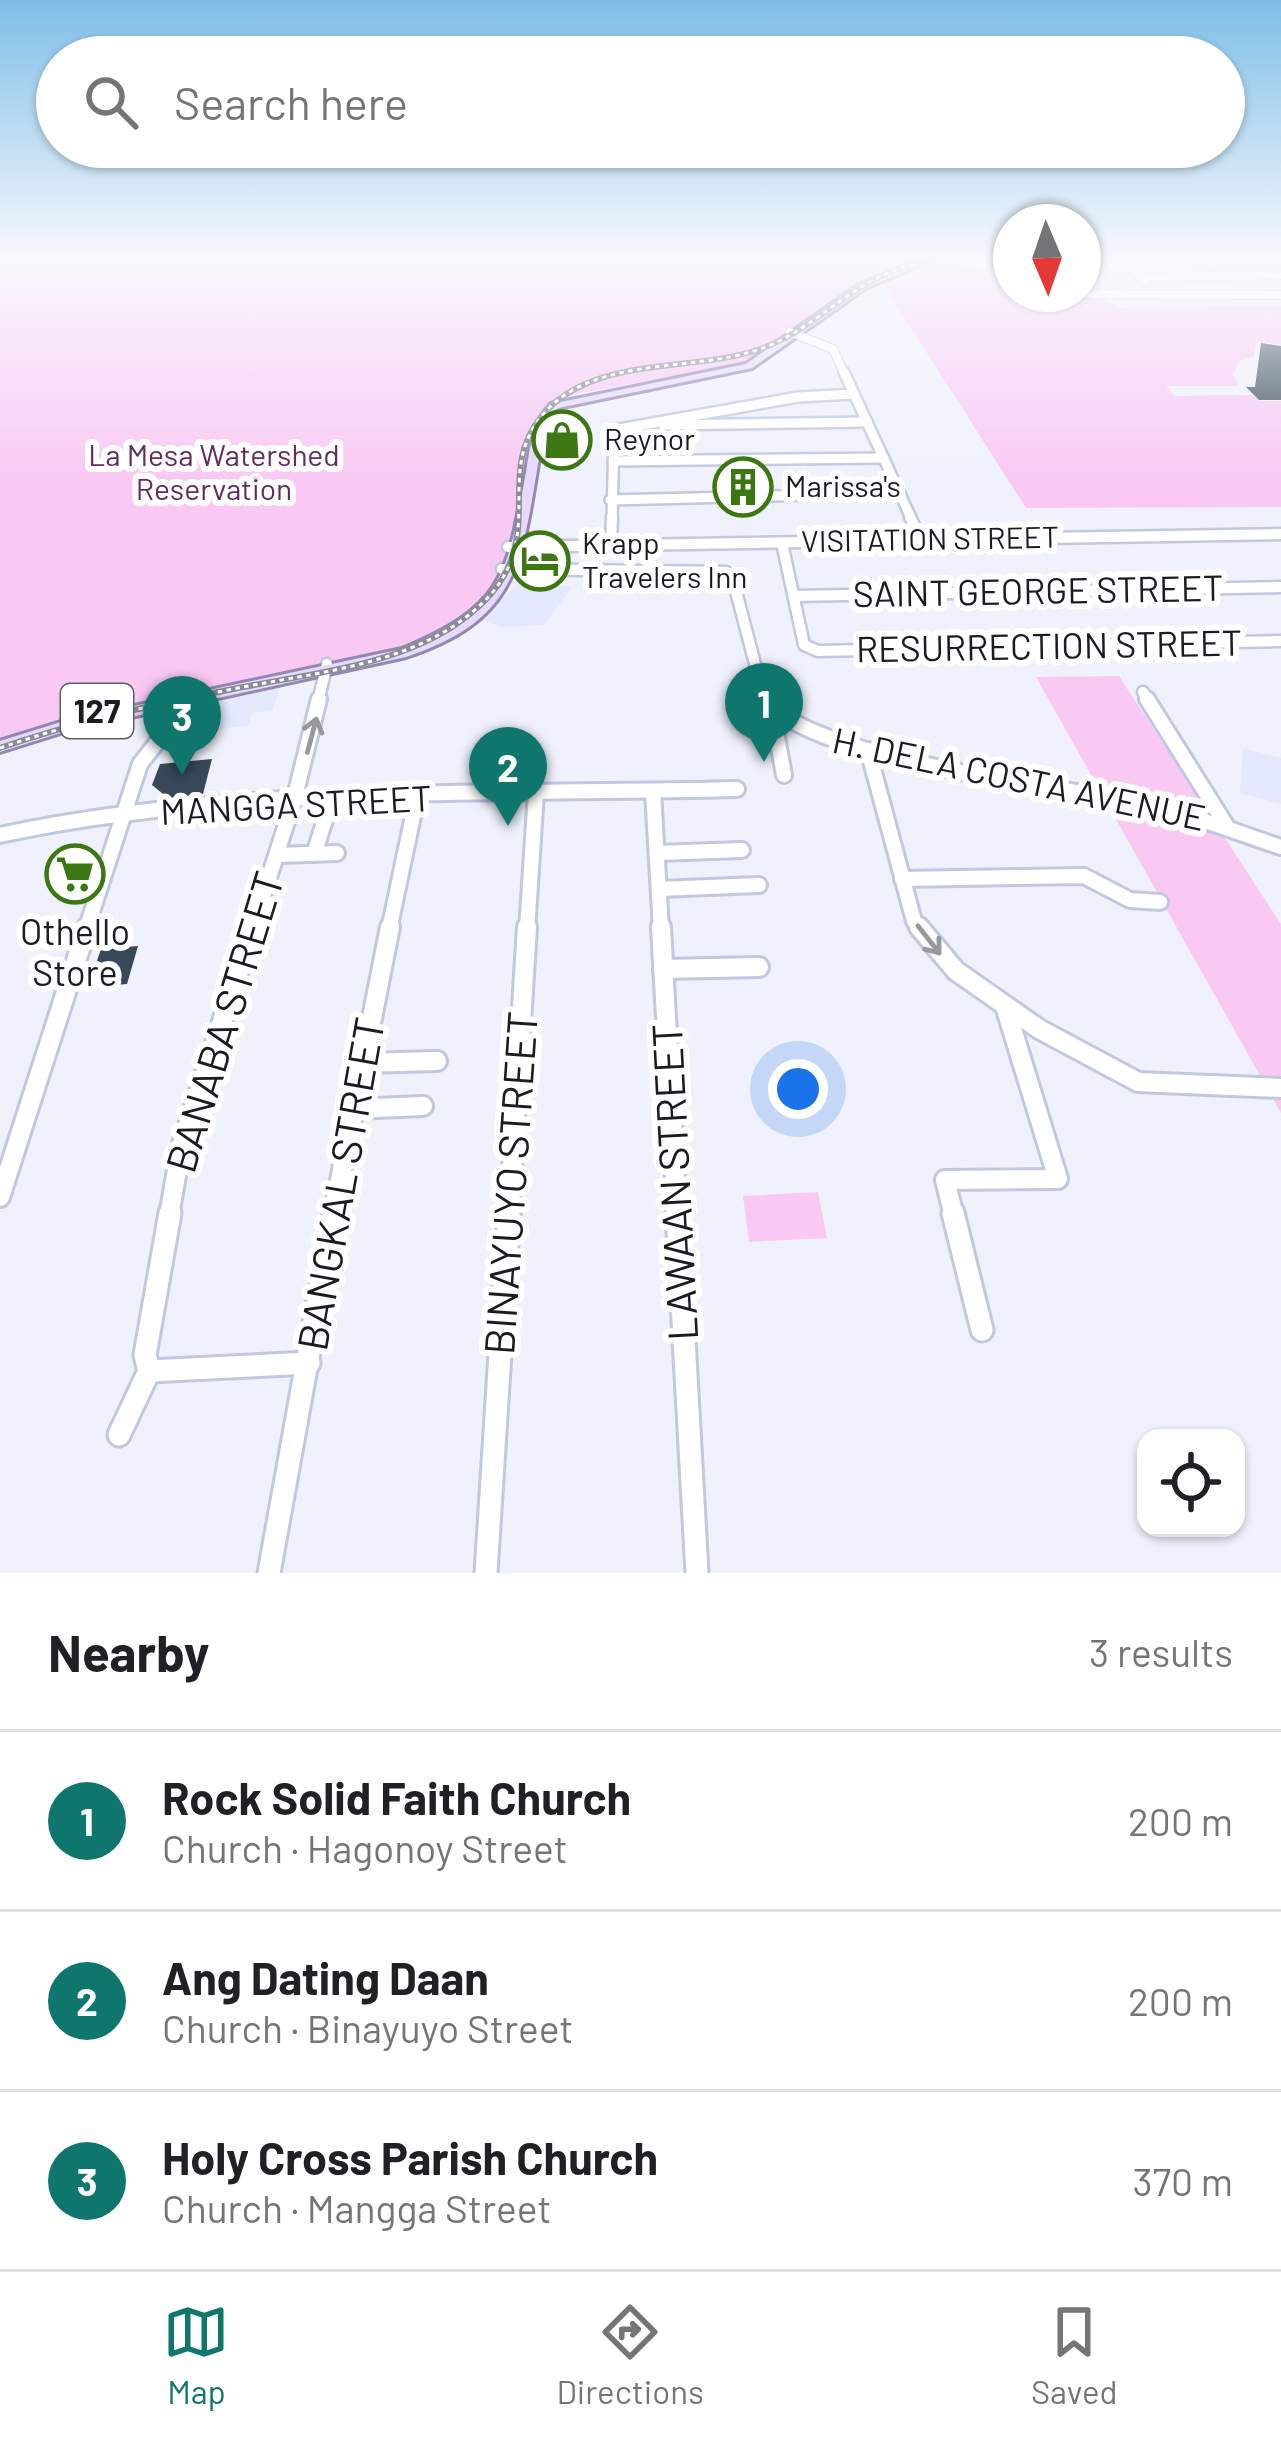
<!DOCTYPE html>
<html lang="en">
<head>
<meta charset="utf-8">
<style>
	:root { --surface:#fff; --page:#f2f2f2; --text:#202124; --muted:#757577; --line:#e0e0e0; --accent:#0f766e }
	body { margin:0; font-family:Barlow,sans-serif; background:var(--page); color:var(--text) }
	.controls { position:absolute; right:36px; bottom:36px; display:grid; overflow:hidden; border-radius:24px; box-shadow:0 3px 9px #0004 }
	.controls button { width:108px; height:108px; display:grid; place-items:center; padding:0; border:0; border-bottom:3px solid var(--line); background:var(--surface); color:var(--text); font:60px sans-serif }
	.compass { position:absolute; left:993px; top:204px; width:108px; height:108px; border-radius:50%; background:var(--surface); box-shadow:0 3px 9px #0004; rotate:178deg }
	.you { position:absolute; left:798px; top:1089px; width:42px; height:42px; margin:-30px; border:9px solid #fff; border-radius:50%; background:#1a73e8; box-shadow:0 0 0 18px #1a73e833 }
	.badge { display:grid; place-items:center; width:78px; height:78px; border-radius:50%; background:var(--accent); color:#fff; font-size:39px; font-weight:700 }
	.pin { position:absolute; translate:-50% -99px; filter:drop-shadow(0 3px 6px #0008) }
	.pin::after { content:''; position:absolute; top:63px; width:42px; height:36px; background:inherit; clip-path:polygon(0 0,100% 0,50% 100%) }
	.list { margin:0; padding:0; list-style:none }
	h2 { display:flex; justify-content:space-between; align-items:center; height:156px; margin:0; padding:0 48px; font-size:51px }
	h2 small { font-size:39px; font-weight:400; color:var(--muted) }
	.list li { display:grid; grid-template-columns:78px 1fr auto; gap:36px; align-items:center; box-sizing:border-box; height:180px; padding:0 48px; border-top:3px solid var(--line) }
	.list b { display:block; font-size:45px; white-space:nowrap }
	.list p { margin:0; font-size:39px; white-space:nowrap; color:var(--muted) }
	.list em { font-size:39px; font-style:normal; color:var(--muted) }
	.icon { flex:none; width:66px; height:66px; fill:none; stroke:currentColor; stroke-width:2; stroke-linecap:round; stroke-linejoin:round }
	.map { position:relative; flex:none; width:1281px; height:1573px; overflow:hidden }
	.search { position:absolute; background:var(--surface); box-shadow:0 3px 9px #0004; left:36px; right:36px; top:36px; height:132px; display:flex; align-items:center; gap:30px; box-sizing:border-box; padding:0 42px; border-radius:66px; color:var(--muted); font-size:45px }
	.sheet { height:696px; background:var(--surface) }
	nav { display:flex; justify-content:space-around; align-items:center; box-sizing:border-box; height:168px; border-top:3px solid var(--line); background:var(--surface); font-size:33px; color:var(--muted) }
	nav a { display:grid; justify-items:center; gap:6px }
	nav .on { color:var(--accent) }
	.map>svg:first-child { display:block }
	.built { fill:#e4e9fd }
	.green { fill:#f9c9f4 }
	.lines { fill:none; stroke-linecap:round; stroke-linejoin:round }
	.stream { stroke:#7fcce4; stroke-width:3 }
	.building { fill:#374959 }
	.minor-far5-casing { stroke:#c2c8e2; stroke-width:10 }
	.minor-far4-casing { stroke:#c2c8e2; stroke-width:14 }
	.minor-far3-casing { stroke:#c2c8e2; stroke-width:15 }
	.minor-far2-casing { stroke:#c2c8e2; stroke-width:20 }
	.minor-far1-casing { stroke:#c2c8e2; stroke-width:24 }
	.minor-casing { stroke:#c2c8e2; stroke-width:27 }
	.major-casing { stroke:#9487b0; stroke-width:6 }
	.minor-far5 { stroke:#fff; stroke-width:8 }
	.minor-far4 { stroke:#fff; stroke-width:9 }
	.minor-far3 { stroke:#fff; stroke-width:10 }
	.minor-far2 { stroke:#fff; stroke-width:14 }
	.minor-far1 { stroke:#fff; stroke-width:18 }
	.minor { stroke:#fff; stroke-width:21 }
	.major { fill:#e6d9fd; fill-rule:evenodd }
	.rail-casing { stroke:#898b95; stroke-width:6 }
	.rail { stroke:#fff; stroke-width:3; stroke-dasharray:4.5; stroke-linecap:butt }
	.oneway { stroke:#98999d }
	.labels { text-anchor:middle; stroke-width:12; stroke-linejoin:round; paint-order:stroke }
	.far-poi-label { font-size:30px; fill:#191c25; stroke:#fff; text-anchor:start }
	.far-park-label { font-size:30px; fill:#642a61; stroke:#fff }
	.far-street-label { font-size:30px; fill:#191c25; stroke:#fff }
	.shield { fill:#fff; stroke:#5e6066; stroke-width:3 }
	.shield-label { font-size:33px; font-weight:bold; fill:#191c25 }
	.street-label { font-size:36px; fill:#191c25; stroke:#fff }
	.poi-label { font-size:36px; fill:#191c25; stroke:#fff }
	.near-street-label { font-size:42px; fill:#191c25; stroke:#fff }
</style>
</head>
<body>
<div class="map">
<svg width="1281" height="1573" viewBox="0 0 1281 1573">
	<rect width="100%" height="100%" fill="#eff1fc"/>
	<g class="built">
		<polygon points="520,581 572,587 544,625 502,627 481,620"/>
		<polygon points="281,685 272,711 252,713 248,726 174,733 213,698"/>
		<polygon points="1243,748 1281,758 1281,804 1240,793"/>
	</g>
	<g class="green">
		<polygon points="0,258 922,258 857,285 743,364 580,393 551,405 536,425 506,570 495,593 446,632 385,656 0,742"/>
		<path d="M 948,258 L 1011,277 L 1011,294 C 1046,294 1088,289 1120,308 L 1281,306 L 1281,345 L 1256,341 L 1254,357 L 1239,361 L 1233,375 L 1239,386 L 1166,386 L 1175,396 L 1253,395 L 1259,401 L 1281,401 L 1281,507 L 1026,508 L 881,281 Z"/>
		<polygon points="1119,676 1281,924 1281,1113 1036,677"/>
		<polygon points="818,1192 827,1238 749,1242 743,1196"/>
	</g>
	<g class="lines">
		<g class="stream">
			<polyline points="1083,261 1117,263"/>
			<polyline points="1175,261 1197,258"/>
			<polyline points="990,265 1011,260"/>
		</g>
	</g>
	<g class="building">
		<polygon points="1261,343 1281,346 1281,400 1259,400 1246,387 1255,387"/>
		<polygon points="212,759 203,794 168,798 152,785 160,764"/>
		<polygon points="138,946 127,984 88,987 101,949"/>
	</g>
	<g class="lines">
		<g class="minor-far5-casing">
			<g id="minor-far5">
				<polyline points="948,258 1011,275"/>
				<polyline points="1118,258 1146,282"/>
				<polyline points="1120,259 1175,258"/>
				<polyline points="1140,277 1281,275"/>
				<polyline points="1075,294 1281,295"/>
				<polyline points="790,332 833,349 845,375"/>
			</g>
		</g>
		<g class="minor-far4-casing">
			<g id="minor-far4">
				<polyline points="844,372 912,520"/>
				<polyline points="663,425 867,422"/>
				<polyline points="613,461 884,458"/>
				<polyline points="610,500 900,493"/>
				<polyline points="612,520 614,436 619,429 798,397 854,394"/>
			</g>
		</g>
		<g class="minor-far3-casing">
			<g id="minor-far3">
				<polyline points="910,517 921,540"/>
				<polyline points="782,543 804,645 818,651 1281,641"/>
				<polyline points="611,546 612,517"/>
				<polyline points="508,547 1281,534"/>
				<polyline points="502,569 726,572 732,576 765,702"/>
				<polyline points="795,596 1281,587"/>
				<polyline points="1143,692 1149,702"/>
				<polyline points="189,702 197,691"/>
				<polyline points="318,702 327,664"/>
			</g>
		</g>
		<g class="minor-far2-casing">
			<g id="minor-far2">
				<path d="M 764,699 C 815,762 1063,786 1149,805 C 1194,815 1238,833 1281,847"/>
				<polyline points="1147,699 1226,825"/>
				<polyline points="772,710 784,775"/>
				<polyline points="868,750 914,921 921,930"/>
				<polyline points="653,791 661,930"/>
				<path d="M 0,835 C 239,784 494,795 737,789"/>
				<polyline points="657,853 742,850"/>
				<polyline points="314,854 332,798"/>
				<polyline points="277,855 337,853"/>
				<polyline points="902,879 1084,876 1130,900 1160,902"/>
				<polyline points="659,889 759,885"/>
				<polyline points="86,930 140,764 191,699"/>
				<polyline points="252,930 294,800 319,699"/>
				<polyline points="389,930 417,797"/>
				<polyline points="527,930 536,793"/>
			</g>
		</g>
		<g class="minor-far1-casing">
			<g id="minor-far1">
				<polyline points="661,927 677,1216"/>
				<polyline points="919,927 956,971 1039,1029 1138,1082 1281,1088"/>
				<polyline points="663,969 759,967"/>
				<polyline points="361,1063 437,1061"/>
				<polyline points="352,1109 423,1106"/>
				<polyline points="0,1197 87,927"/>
				<polyline points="169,1216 181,1147 253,927"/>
				<polyline points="333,1216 390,927"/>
				<polyline points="509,1216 527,927"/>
				<polyline points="954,1216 945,1180 1058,1179 1005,1006"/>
			</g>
		</g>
		<g class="minor-casing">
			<g id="minor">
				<polyline points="677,1213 697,1573"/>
				<polyline points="953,1213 982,1330"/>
				<polyline points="149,1371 145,1355 170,1213"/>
				<polyline points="149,1371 309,1363"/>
				<polyline points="119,1435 149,1371"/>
				<polyline points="269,1573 334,1213"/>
				<polyline points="486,1573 509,1213"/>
			</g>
		</g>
		<g class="major-casing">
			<path id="major" d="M 925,258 L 936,258 L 866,288 L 752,368 L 558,408 C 543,426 541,448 537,470 C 521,570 512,622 406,657 L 67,731 L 0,752 L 0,741 L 64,721 L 402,649 C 505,606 507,576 526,472 C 530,447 533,423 551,404 L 746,364 L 860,284 Z"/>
		</g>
		<use href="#minor-far5" class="minor-far5"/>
		<use href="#minor-far4" class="minor-far4"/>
		<use href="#minor-far3" class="minor-far3"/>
		<use href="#minor-far2" class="minor-far2"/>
		<use href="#minor-far1" class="minor-far1"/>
		<use href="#minor" class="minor"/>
		<use href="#major" class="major"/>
		<g class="rail-casing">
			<path id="rail" d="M 0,748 C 78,721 157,704 238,688 C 308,674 394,666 455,625 C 563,552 488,483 541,417 C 589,356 688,372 754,351 C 795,339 827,308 863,286 C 884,273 907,266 930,258"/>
		</g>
		<use href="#rail" class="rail"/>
	</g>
	<defs><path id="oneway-shaft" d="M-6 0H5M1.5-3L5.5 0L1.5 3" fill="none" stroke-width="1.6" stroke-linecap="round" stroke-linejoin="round" transform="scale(3)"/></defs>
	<g class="oneway">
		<use href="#oneway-shaft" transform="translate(312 735) rotate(-75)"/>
		<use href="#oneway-shaft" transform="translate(929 940) rotate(52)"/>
	</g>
	<linearGradient id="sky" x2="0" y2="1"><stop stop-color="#7ebee6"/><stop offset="0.54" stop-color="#f8f9fe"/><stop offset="1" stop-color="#f8f9fe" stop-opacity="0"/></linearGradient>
	<rect width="1281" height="478" fill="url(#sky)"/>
	<defs>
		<g id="shop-ring" transform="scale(3)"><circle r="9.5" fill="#fff" stroke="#3c7812" stroke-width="1.5"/><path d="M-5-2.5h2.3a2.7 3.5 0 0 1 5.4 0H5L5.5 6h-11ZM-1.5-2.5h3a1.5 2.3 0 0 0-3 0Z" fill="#3c7812"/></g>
		<g id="building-ring" transform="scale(3)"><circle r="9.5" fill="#fff" stroke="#3c7812" stroke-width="1.5"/><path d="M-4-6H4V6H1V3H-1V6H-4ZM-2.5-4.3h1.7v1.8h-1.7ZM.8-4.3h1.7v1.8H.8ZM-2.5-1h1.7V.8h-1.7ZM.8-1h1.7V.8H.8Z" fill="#3c7812"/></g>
		<g id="hotel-ring" transform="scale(3)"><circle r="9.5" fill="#fff" stroke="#3c7812" stroke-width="1.5"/><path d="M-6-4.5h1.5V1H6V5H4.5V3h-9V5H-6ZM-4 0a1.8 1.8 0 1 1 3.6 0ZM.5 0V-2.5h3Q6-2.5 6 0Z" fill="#3c7812"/></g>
		<g id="supermarket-ring" transform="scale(3)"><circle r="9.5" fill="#fff" stroke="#3c7812" stroke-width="1.5"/><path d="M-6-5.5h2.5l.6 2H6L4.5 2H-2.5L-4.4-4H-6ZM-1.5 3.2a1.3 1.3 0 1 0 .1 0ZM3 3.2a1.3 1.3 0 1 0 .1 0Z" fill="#3c7812"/></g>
	</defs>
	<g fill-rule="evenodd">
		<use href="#shop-ring" x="562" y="440"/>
		<use href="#building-ring" x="743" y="487"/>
		<use href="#hotel-ring" x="540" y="561"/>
		<use href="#supermarket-ring" x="75" y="874"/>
	</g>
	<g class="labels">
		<g class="far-poi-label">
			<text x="604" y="450">Reynor</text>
			<text x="785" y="497">Marissa's</text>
			<text x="582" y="554">Krapp<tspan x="582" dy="34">Travelers Inn</tspan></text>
		</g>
		<g class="far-park-label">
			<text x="214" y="466">La Mesa Watershed<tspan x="214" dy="34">Reservation</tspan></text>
		</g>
		<g class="far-street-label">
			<text transform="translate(930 540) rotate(-1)" y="10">VISITATION STREET</text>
		</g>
		<rect class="shield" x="61" y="684" width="72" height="54" rx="9"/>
		<g class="shield-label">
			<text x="97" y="723">127</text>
		</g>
		<g class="street-label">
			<text transform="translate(1038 591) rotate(-1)" y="13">SAINT GEORGE STREET</text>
			<text transform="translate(1049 646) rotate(-1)" y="13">RESURRECTION STREET</text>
			<text transform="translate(1019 779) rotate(12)" y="13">H. DELA COSTA AVENUE</text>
			<text transform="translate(296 805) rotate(-3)" y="13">MANGGA STREET</text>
		</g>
		<g class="poi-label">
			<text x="75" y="945">Othello<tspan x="75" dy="41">Store</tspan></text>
		</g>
		<g class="near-street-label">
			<text transform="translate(225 1022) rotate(-73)" y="15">BANABA STREET</text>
			<text transform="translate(675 1182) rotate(-93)" y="15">LAWAAN STREET</text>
			<text transform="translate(511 1183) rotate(-86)" y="15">BINAYUYO STREET</text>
			<text transform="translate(341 1184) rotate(-80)" y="15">BANGKAL STREET</text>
		</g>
	</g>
</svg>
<div class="controls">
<button><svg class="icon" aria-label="locate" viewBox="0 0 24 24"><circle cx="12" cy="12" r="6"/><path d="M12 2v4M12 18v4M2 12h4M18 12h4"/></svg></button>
</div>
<svg class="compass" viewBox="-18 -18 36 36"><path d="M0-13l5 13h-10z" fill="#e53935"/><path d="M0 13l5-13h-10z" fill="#757577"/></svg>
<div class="you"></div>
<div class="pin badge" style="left:764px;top:762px">1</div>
<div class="pin badge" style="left:508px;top:826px">2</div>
<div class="pin badge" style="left:182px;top:775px">3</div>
<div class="search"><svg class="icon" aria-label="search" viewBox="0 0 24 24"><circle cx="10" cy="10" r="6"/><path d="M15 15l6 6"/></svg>Search here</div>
</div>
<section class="sheet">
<h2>Nearby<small>3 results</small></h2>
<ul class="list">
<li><span class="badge">1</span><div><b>Rock Solid Faith Church</b><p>Church · Hagonoy Street</p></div><em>200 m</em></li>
<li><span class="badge">2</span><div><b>Ang Dating Daan</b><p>Church · Binayuyo Street</p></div><em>200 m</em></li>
<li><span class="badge">3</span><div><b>Holy Cross Parish Church</b><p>Church · Mangga Street</p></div><em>370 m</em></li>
</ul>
</section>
<nav>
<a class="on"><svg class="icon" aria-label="map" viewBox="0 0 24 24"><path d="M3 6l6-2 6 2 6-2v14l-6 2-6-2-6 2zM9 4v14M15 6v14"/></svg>Map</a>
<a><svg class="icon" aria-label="directions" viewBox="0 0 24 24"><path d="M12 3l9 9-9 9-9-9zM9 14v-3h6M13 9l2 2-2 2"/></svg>Directions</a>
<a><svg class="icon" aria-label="saved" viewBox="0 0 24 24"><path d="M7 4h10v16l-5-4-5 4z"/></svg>Saved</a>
</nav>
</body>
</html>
